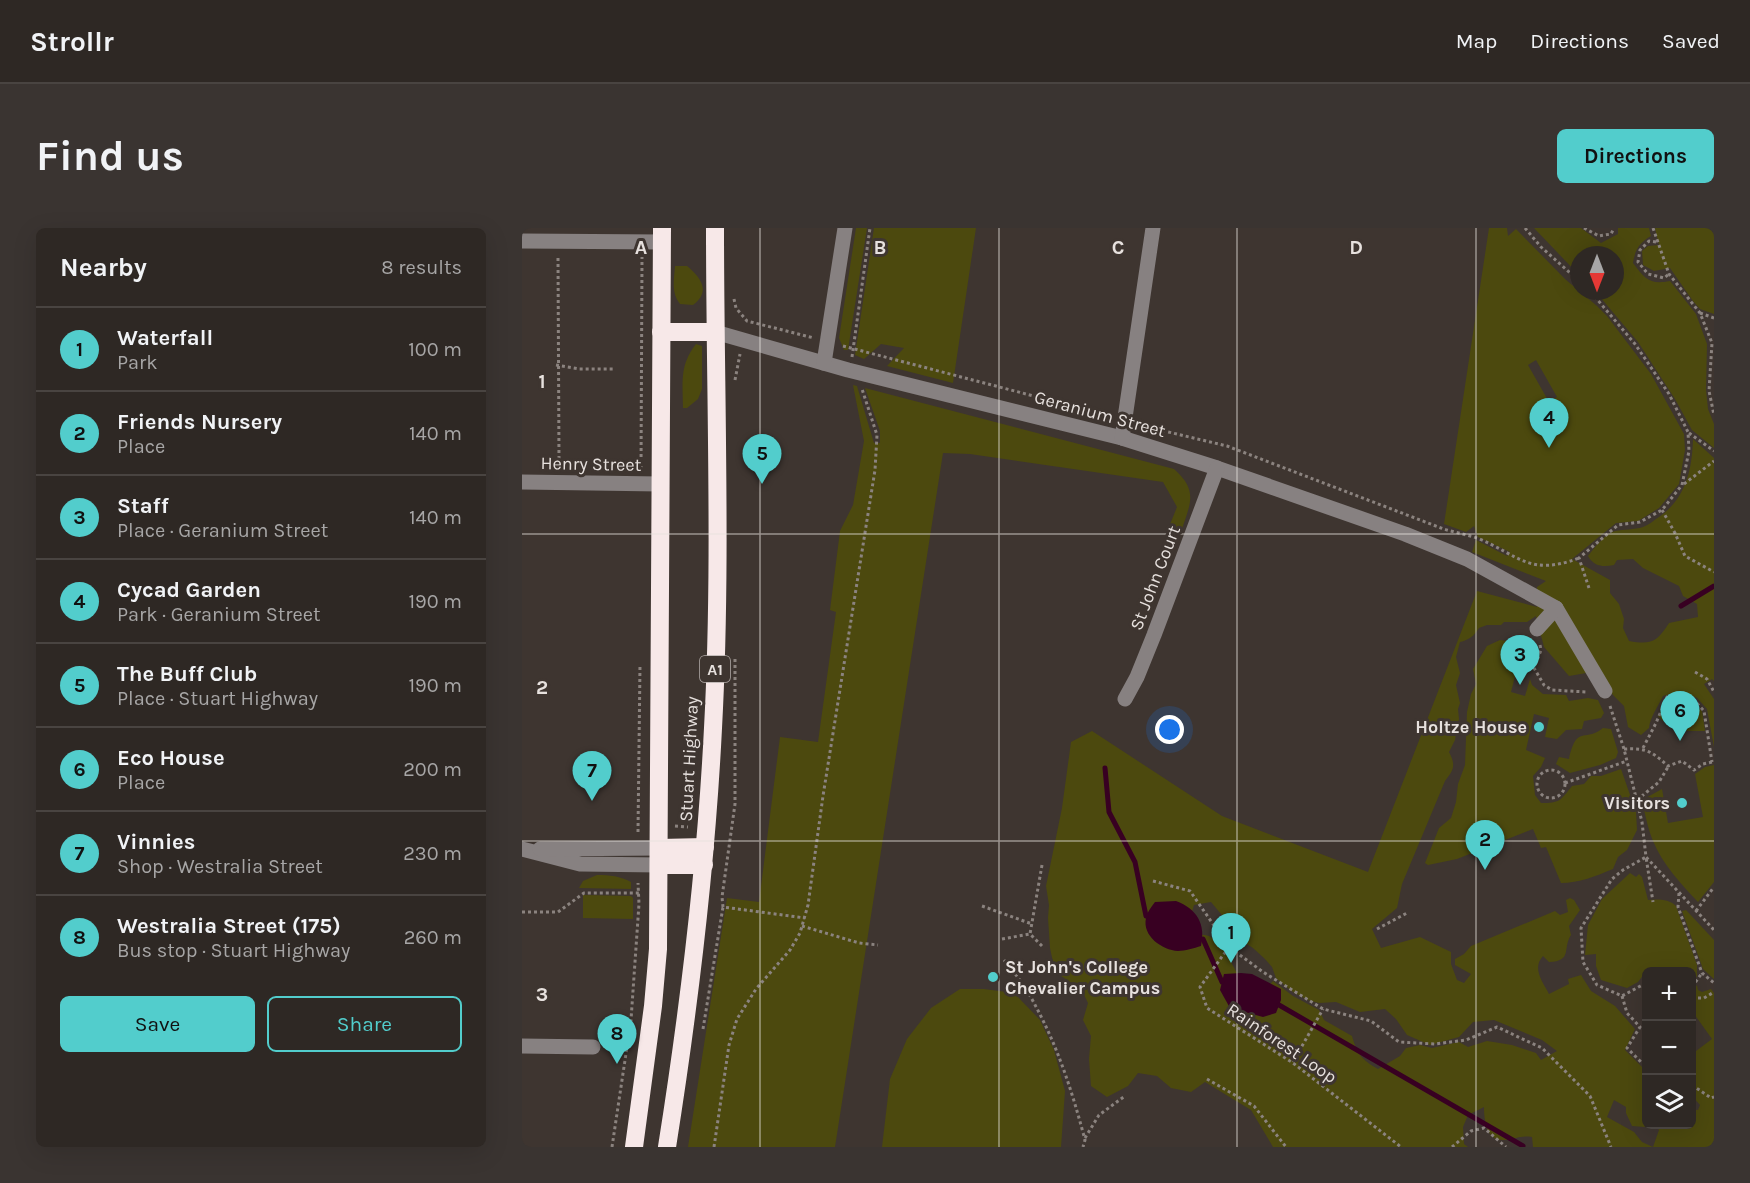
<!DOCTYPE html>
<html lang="en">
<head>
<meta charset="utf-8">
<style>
	:root { --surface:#2e2824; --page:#3a3431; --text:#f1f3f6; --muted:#a7a6a6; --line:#494441; --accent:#52cdcc }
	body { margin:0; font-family:Karla,sans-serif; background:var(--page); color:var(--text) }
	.controls { position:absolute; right:18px; bottom:18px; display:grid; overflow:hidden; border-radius:9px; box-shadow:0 6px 24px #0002 }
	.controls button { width:54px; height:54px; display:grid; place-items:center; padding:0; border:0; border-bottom:2px solid var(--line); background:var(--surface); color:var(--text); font:30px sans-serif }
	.compass { position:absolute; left:1048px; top:18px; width:54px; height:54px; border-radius:50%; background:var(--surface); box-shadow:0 6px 24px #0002; rotate:180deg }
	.you { position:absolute; left:648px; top:502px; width:21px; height:21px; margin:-15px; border:4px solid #fff; border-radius:50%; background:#1a73e8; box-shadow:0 0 0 9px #1a73e833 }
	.badge { display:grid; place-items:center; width:39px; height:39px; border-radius:50%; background:var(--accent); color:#111; font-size:20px; font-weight:700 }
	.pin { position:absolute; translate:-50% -50px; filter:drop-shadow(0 2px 3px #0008) }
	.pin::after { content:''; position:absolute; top:32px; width:21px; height:18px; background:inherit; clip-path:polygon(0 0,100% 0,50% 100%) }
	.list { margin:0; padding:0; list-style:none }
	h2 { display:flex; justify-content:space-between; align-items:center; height:78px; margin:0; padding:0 24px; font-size:26px }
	h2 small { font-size:20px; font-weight:400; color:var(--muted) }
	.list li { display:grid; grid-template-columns:39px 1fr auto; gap:18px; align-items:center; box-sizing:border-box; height:84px; padding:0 24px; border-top:2px solid var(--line) }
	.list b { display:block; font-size:22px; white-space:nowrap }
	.list p { margin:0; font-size:20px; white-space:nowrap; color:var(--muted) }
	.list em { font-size:20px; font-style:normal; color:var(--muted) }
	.actions { display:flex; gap:12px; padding:18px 24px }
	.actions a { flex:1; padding:14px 0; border:2px solid var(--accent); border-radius:9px; text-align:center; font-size:21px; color:var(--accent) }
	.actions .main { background:var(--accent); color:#111 }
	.icon { flex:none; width:33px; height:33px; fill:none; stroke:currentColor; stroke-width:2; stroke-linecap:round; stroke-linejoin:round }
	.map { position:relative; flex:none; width:1192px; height:919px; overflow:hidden; border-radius:9px }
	header { display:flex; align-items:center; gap:36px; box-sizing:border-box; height:84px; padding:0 30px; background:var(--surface); border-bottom:2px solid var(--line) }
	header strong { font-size:28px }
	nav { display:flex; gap:33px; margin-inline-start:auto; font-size:21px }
	.intro { display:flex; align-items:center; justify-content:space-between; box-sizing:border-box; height:144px; padding:0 36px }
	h1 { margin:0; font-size:42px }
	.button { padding:15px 27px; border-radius:9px; background:var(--accent); color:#111; font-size:21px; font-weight:700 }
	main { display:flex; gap:36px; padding:0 36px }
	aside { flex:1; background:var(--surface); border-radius:9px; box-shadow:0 6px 24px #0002 }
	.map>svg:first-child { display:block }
	.green { fill:#4c490e; fill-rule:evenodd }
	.water { fill:#380022 }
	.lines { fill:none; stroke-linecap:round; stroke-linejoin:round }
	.stream { stroke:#380022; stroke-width:5 }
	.path { stroke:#8b837f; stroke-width:3; stroke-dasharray:3 3; stroke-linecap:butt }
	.minor { stroke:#878181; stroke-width:15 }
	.highway { stroke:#f7e8e8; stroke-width:18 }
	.grid { fill:none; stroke:#e7e1de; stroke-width:1.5; stroke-opacity:0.55 }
	.poi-dot { fill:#52cdcc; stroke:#3e3530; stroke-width:2 }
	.labels { text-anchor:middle; stroke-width:6; stroke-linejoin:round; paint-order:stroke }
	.shield { fill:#3e3530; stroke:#b4adaa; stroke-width:1.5 }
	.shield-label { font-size:16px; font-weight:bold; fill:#e7e1de }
	.street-label { font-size:18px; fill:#e7e1de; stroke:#3e3530 }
	.poi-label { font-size:18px; font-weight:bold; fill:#e7e1de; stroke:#3e3530; text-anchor:end }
	.grid-label { font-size:20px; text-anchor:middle; font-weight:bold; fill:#e7e1de; stroke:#3e3530; stroke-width:6; stroke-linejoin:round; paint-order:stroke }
</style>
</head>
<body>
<header>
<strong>Strollr</strong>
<nav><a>Map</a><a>Directions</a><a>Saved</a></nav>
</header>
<div class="intro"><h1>Find us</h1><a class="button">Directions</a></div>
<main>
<aside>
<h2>Nearby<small>8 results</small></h2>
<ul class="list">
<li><span class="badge">1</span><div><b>Waterfall</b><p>Park</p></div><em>100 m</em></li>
<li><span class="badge">2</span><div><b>Friends Nursery</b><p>Place</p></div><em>140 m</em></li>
<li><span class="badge">3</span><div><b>Staff</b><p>Place · Geranium Street</p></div><em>140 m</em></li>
<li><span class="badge">4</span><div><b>Cycad Garden</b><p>Park · Geranium Street</p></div><em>190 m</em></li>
<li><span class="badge">5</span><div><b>The Buff Club</b><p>Place · Stuart Highway</p></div><em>190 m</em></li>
<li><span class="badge">6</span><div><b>Eco House</b><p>Place</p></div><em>200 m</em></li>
<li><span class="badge">7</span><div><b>Vinnies</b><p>Shop · Westralia Street</p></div><em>230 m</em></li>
<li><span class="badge">8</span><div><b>Westralia Street (175)</b><p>Bus stop · Stuart Highway</p></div><em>260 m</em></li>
</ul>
<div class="actions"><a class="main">Save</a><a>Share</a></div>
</aside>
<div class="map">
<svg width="1192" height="919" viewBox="0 0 1192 919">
	<rect width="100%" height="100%" fill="#3e3530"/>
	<g class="green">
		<polygon points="334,0 345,0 326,122 322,122 317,110"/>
		<polygon points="352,0 454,0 431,155 365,138 382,120 359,116 342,131 333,127"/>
		<path d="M 967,0 L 985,0 L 986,8 L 994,1 L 1043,51 L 1075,78 L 1085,88 L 1129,146 L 1162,206 L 1163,222 L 1157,256 L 1137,280 L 1116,293 L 1094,295 L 1050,331 L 1088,352 L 1088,365 L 1097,376 L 1102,391 L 1101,400 L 1107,413 C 1129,417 1135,414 1147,395 L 1176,389 L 1175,376 L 1161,368 L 1157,358 L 1121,340 L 1111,331 L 1095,332 L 1092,337 C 1082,339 1072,339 1066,328 C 1072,320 1083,306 1093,303 C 1102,301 1112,302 1121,299 C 1127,297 1132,292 1137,289 C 1164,270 1170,242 1171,211 L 1192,230 L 1192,453 L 1190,451 L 1182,456 L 1192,471 L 1192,519 L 1185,481 L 1175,470 L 1158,463 L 1141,468 C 1136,479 1128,489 1127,500 L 1119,507 L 1106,499 L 1102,478 L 1091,467 L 1076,443 L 1047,448 L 1022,419 L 1014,388 L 1005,394 L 982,394 L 979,397 L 965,397 L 957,400 C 952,408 947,412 938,414 L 934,429 L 938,445 L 934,457 L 938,475 L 936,481 L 937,491 L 933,512 L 927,524 C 934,537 932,542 923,553 L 880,656 L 875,680 L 850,701 L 859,720 L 898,709 L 929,724 L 929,736 L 935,752 L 942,755 L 949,746 L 933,737 L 933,731 L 942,726 L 949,718 L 1033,683 L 1038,687 L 1046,684 L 1044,672 L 1048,670 L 1052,672 L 1058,682 L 1047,698 L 1049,707 C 1040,721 1051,733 1027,734 L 1021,728 C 1010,740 1020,753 1027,766 L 1047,756 L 1046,751 L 1059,747 L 1069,763 L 1093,778 L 1113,801 L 1103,822 L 1124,843 L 1124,896 L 1126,897 L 1123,899 L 1110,898 L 1104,885 L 1104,879 L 1092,872 L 1085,889 L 1112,904 L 1120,914 L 1131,919 L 1137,902 L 1133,897 L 1170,896 L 1170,881 L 1176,882 L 1178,877 L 1170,868 L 1170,826 L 1190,811 L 1170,783 L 1170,764 L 1175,757 L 1176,762 L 1180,764 L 1189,761 L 1192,765 L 1192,919 L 1011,919 L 1010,909 C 997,907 993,912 982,912 C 964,913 962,891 962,879 L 946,887 L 941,899 L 942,916 L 946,919 L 751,919 L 729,882 L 683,854 L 669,864 L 649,860 L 635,848 L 616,845 L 606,858 L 585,869 L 569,858 L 567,831 L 569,808 L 561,792 L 566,775 L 559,761 L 533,744 L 528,720 L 526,690 L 527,677 L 524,658 L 540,580 L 549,514 L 570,503 L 700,588 L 846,644 L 955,363 L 1015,379 L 1015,359 L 1024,353 L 950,324 L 954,312 L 985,328 L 988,324 L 956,309 L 952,298 L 944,304 L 922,296 ZM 1014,132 L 1035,169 L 1027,174 L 1006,137 ZM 689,674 L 704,692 L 709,706 L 731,720 L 743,731 L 750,739 L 754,750 L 771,764 L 786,772 L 797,775 L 814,774 L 838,784 L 863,781 L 874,791 L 885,807 L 908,817 L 937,809 L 951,794 L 972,792 L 1020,812 L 1035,823 L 1019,832 L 1014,825 L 990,817 L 965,813 L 946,819 L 937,814 L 910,820 L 898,817 L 884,820 L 878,828 L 856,841 C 840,832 835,826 830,808 L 802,792 L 797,782 L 771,768 L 751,753 L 730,775 C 719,756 706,719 687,708 C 682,706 674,707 668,706 L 667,694 L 672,677 Z"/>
		<path d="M 1012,0 L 1059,0 L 1079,15 L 1096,6 L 1096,0 L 1127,0 L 1129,8 C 1117,15 1113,22 1111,35 C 1123,51 1128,57 1148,53 L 1174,86 L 1185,116 L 1184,162 L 1186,181 L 1192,196 L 1192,220 L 1170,202 L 1153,171 L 1116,114 L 1073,63 L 1093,63 L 1093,27 L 1057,27 L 1057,47 Z"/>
		<polygon points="1133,0 1192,0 1192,86 1178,81 1171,73 1148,40 1132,43 1121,37 1120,23 1126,18 1137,17"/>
		<path d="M 153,38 L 165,38 C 178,49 190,63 171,77 L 158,76 C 149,65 152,52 153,38 Z"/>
		<path d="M 174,116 L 180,118 L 180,161 L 176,171 L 165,180 L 161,180 C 161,154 157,138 174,116 Z"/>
		<path d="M 331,157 L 335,158 L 352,215 L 358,215 L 358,203 L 343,160 L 652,241 C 677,263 668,276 659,304 L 647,299 L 655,279 L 641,254 L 448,226 L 421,225 L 313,919 L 166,919 L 205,670 L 237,674 L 258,509 L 296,514 L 314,384 L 308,382 L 318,303 L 331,277 L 342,213 Z"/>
		<path d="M 978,412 L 992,414 L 998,429 L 989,464 L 1003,468 L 1008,451 L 1010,457 L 1021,466 L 1044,467 L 1047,473 L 1066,470 L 1076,472 L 1082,485 L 1079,490 L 1062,493 L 1060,501 L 1044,502 L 1035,511 L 1023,509 L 1027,490 L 1012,486 L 1004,522 L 1023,530 L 1019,539 L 1011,548 L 1013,567 L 1019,575 C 1038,575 1038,573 1050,558 L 1062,556 L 1069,548 L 1079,548 L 1099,541 L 1114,584 L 1115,602 L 1105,622 L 1096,629 L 1091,641 C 1074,648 1057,655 1039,655 L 1024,619 L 1019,620 L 1011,601 L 935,631 L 906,637 L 903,635 L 917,600 L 929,590 L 934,574 L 936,556 L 943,537 L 945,484 L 949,466 L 954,456 L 951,441 L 965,418 Z"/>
		<polygon points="1154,468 1162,469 1180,483 1183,503 1165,503 1162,492 1157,490 1141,493 1136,488 1145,473"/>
		<path d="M 1081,500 L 1089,501 L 1096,524 L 1094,530 L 1078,537 L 1048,545 L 1034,536 L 1037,529 L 1047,531 C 1055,496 1062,515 1081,500 Z"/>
		<path d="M 1192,537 L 1192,654 L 1176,674 C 1159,656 1141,637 1131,613 C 1126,601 1123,586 1120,572 L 1140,561 L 1146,595 L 1181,589 L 1173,546 L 1183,539 Z"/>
		<path d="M 1108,645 L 1114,649 L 1117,646 L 1120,649 L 1126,672 C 1136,671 1147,671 1154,678 L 1175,737 L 1175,748 L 1170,756 L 1170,744 L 1127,744 L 1125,742 L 1116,754 L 1105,760 L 1079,752 L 1074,738 L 1074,726 L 1063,727 L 1066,697 L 1080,671 Z"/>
		<path d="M 75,647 C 88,647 98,648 109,654 L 109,661 L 57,660 L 61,653 Z"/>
		<polygon points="61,667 109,668 111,670 111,691 61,690"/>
		<polygon points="1164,682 1192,712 1192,751 1181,741 1160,683"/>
		<polygon points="438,761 462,761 492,765 518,792 532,822 543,863 539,919 360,919 368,851 385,811 409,780"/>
	</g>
	<g class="water">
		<path d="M 654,673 C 675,681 684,696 679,718 C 672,720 663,723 656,723 C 640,722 620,708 624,690 C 625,685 629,679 633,674 Z"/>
		<polygon points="719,745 730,746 759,761 759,772 754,785 741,789 708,780 698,762 702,746"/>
	</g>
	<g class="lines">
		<g class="stream">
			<polyline points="1159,378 1192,358"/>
			<polyline points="583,540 587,584 613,634 624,688"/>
			<polyline points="681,711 700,754"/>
			<polyline points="757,777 1001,918"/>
		</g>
		<g class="path">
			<polyline points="1003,0 1019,19 1057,53"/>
			<polyline points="1062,0 1077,8 1089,6 1092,0"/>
			<polyline points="1131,0 1147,46 1178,85 1190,115 1187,163 1192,187"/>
			<polyline points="1134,14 1127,13 1118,22 1116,34 1126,46 1142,50 1147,46"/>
			<polyline points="36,30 37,233"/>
			<polyline points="212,71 214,80 225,93 292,110"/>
			<polyline points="1178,85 1192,90"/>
			<polyline points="321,118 588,188"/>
			<polyline points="330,129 348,0"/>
			<polyline points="34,137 57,141 93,141"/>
			<polyline points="213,152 218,126"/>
			<path d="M 617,197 L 705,218 L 919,300 C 930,304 943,306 955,310 C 997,327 1007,349 1057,330"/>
			<polyline points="1167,205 1192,223"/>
			<polyline points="119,241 120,29"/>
			<polyline points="1162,256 1192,233"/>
			<polyline points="1140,282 1153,305 1163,328 1192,344"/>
			<polyline points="1067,360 1057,330 1096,297 1118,294 1140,282 1160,257 1167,223 1166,204 1147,166 1113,116 1068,63"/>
			<polyline points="1018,417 1019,422 1012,440 1022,457 1030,462 1065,464"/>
			<polyline points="213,431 213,576 200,669 201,679 283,690"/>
			<polyline points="1173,444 1185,451 1192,464"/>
			<polyline points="1088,478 1102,521 1120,594 1124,629 1192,702"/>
			<polyline points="1121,520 1134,495 1145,469 1156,465 1172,472 1182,483 1190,534"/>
			<path d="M 1102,521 C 1125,520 1129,523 1146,538 L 1160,533 L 1172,542 L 1181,536 L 1190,534"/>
			<circle cx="1029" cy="556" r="14"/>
			<polyline points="1043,555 1105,533"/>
			<polyline points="1115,572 1137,554 1146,539"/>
			<polyline points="153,598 166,599"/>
			<polyline points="116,604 118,437"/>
			<polyline points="520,637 508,706 521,719"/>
			<polyline points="631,653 668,663 707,719 741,744 801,781 849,793 877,814 913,816 944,812 975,799 1020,820 1068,868 1089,919"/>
			<polyline points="1157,665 1156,679 1180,745 1192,755"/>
			<polyline points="460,678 510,696"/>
			<polyline points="1174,683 1192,659"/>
			<polyline points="0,684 36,684 62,665 117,665"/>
			<polyline points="280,698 337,715 356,717"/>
			<polyline points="855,701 885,685"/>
			<polyline points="480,711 508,706"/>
			<polyline points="707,719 678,759 685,780 771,835 879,919"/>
			<path d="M 482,732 C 491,743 500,754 507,766 C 534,813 549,859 563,912 L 561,919"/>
			<polyline points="1124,755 1100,768 1075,757 1061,734 1059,700 1090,651 1101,642 1124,629 1131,674"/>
			<polyline points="1170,759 1180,745"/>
			<polyline points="1100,768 1105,785 1118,799 1105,820 1124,839"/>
			<polyline points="1170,770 1182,770 1192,764"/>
			<polyline points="181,801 201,679"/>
			<polyline points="771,834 801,781"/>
			<polyline points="685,851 732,878 764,919"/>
			<polyline points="1170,857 1189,870 1192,869"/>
			<polyline points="563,910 577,887 603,868"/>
			<polyline points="90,919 109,792 117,676 116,655"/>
			<polyline points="192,919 207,817 215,791 234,761 268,722 278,705 286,677 301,568 353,242 355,207 340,161"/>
			<polyline points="930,919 949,903 962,900 984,919"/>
		</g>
		<g class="minor">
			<polyline points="0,13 140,14"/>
			<polyline points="193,104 326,142 600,210 695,240 883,306 945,331 1034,380 1083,463"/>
			<polyline points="302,135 323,0"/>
			<polyline points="600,210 631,0"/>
			<polyline points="0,254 138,256"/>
			<polyline points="1015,401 1034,380"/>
			<polyline points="603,471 615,449 632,407 695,240"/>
			<polyline points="0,621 58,636 138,637"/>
			<polyline points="18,621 138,620"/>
			<polyline points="0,818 71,819"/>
		</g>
		<g class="highway">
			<polyline points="139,104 193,104"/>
			<polyline points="138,620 183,619"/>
			<polyline points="138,637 182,637"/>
			<polyline points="112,919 131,778 136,721 140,0"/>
			<path d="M 145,919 C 167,780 184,641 191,500 C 200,334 193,167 193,0"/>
		</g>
	</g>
	<path class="grid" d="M 238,0 L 238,919M 477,0 L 477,919M 715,0 L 715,919M 954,0 L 954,919M 0,306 L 1192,306M 0,613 L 1192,613"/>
	<g class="poi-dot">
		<circle cx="1017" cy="499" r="6"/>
		<circle cx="1160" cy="575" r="6"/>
		<circle cx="471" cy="749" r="6"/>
	</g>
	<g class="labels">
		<rect class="shield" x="178" y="428" width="30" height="26" rx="4.5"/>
		<g class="shield-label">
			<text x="193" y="447">A1</text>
		</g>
		<g class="street-label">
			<text transform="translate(578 186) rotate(15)" y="6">Geranium Street</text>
			<text transform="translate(69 236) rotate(1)" y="6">Henry Street</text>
			<text transform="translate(633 350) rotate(-69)" y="6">St John Court</text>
			<text transform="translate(167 531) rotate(-87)" y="6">Stuart Highway</text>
			<text transform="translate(760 815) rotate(34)" y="6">Rainforest Loop</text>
		</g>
		<g class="poi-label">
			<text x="1005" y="505">Holtze House</text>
			<text x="1148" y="581">Visitors</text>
			<text x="483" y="745" text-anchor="start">St John's College<tspan x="483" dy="21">Chevalier Campus</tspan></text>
		</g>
	</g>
	<g class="grid-label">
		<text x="119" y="26">A</text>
		<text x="358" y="26">B</text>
		<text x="596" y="26">C</text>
		<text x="834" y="26">D</text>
		<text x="20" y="160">1</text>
		<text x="20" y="466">2</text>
		<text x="20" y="773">3</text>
	</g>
</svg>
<div class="controls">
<button>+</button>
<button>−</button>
<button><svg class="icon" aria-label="layers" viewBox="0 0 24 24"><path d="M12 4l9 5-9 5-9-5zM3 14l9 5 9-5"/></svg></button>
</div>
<svg class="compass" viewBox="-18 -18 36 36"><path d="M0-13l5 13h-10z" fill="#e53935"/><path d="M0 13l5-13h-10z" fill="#a7a6a6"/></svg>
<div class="you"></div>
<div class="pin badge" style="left:709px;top:735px">1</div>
<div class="pin badge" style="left:963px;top:642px">2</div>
<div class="pin badge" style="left:998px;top:457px">3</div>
<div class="pin badge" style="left:1027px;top:220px">4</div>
<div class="pin badge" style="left:240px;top:256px">5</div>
<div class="pin badge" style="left:1158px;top:513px">6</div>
<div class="pin badge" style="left:70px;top:573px">7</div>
<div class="pin badge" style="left:95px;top:836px">8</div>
</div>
</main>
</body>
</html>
